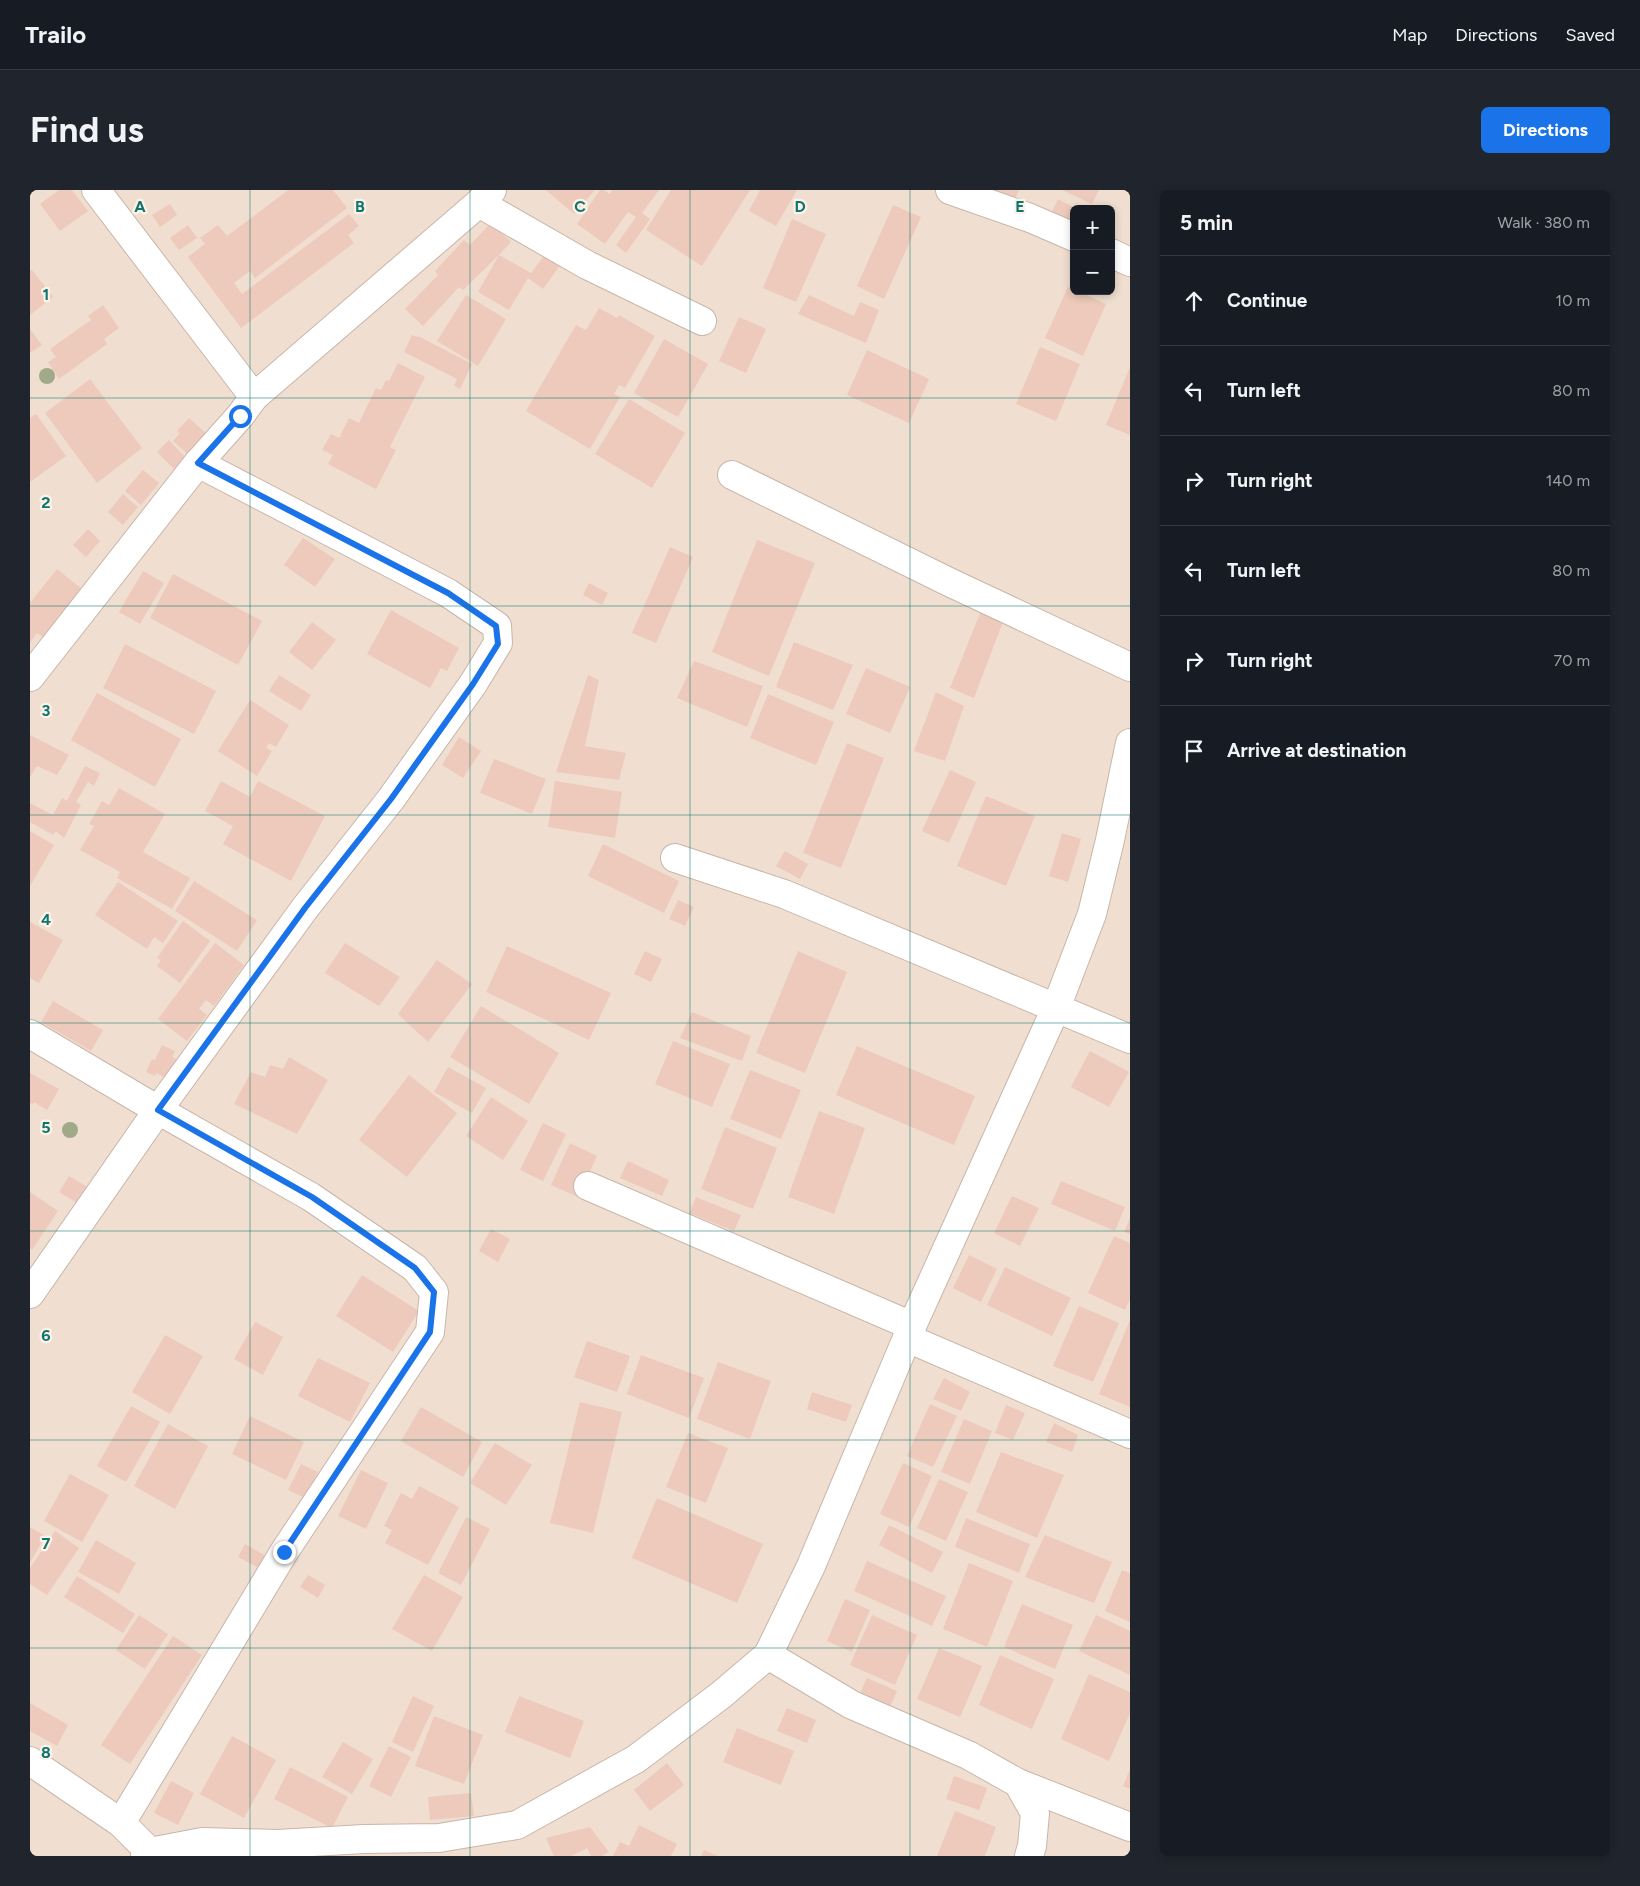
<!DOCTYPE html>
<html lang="en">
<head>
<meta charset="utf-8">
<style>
	:root { --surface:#171b24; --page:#20242c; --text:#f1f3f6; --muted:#9ea1a6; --line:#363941; --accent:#1a73e8 }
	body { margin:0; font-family:Figtree,sans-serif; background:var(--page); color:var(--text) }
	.controls { position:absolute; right:15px; top:15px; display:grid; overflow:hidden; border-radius:8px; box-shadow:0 2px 8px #0003 }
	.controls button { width:45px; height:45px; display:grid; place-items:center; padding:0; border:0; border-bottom:1px solid var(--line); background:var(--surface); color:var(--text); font:25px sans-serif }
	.stop { position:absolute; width:15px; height:15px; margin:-11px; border:4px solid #1a73e8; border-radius:50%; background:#fff }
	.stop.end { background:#1a73e8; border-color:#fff; box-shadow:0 1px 5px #0008 }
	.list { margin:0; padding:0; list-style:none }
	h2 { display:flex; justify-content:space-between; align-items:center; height:65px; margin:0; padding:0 20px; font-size:21px }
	h2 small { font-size:16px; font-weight:400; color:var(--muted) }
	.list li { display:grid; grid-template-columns:32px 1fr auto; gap:15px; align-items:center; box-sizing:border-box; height:90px; padding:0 20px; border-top:1px solid var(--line) }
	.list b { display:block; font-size:19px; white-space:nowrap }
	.list em { font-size:16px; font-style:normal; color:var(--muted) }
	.icon { flex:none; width:28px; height:28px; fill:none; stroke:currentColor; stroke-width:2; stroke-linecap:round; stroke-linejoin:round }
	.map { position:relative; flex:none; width:1100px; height:1666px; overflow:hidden; border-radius:8px }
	header { display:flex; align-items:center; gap:30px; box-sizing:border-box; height:70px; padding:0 25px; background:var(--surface); border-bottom:1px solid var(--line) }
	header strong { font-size:24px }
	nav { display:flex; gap:28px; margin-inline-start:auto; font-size:18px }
	.intro { display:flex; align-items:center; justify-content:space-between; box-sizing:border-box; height:120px; padding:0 30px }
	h1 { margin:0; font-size:35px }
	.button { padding:12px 22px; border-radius:8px; background:var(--accent); color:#fff; font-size:18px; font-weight:700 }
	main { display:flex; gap:30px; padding:0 30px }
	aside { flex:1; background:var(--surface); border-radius:8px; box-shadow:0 2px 8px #0003 }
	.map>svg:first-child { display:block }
	.residential { fill:#f0dfd0; fill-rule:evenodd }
	.building { fill:#edcabb }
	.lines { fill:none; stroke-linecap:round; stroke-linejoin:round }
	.minor-casing { stroke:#c9b5a9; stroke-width:30 }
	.minor { stroke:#fff; stroke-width:28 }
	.tree { fill:#a0aa8a }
	.route { stroke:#1a73e8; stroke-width:6 }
	.grid { fill:none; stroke:#0f766e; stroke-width:1; stroke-opacity:0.55 }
	.grid-label { font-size:16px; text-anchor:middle; font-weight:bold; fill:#0f766e; stroke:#fdf2e7; stroke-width:4.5; stroke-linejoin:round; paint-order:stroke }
</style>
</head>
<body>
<header>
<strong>Trailo</strong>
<nav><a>Map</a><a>Directions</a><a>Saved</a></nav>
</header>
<div class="intro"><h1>Find us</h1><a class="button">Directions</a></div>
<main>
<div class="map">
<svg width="1100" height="1666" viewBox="0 0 1100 1666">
	<rect width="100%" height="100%" fill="#faeee1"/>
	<path class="residential" d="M 0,0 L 1100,0 L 1100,1666 L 0,1666 ZM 1044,19 L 1081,19 L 1081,101 L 1044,101 Z"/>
	<g class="building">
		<polygon points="29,0 42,0 58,21 30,41 10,14"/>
		<polygon points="258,0 303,0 317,18 225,88 220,81 204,93 212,104 319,24 329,36 318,45 324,53 211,138 158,67 175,54 170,48 188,35 197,46"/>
		<polygon points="516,0 565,0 544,24"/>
		<polygon points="570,0 574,0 580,4 582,0 629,0 612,23 620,29 596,63 586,55 606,27 598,22 575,54 547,34"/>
		<polygon points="641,0 720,0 672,76 616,40"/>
		<polygon points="730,0 767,0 746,36 719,21"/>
		<polygon points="964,0 989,0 985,9"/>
		<polygon points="1032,0 1069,0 1062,14"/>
		<polygon points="1028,9 1047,19 1044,19 1044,26 1039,35 1020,26"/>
		<polygon points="140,14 147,25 130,37 122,25"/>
		<polygon points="863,15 891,27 854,109 827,96"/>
		<polygon points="762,29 796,44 766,112 733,98"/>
		<polygon points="461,33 481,52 469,65 501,83 519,59 534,70 513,99 498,88 479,120 448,102 469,65 433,100 429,97 393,136 375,119 408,85 405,81 434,50 440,55"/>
		<polygon points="158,35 167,48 149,60 140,48"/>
		<polygon points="2,80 23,107 0,125 0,81"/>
		<polygon points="1038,97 1044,99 1044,101 1048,101 1076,114 1053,166 1015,148"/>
		<polygon points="436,105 476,129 448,176 407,151"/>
		<polygon points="779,105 824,126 830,112 849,120 836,153 768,124"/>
		<polygon points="73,115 89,138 74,149 77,154 29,189 18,172 26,167 20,159 61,130 58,126"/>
		<polygon points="569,118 587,128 589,125 625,146 595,198 589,195 584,204 590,207 560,259 496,221 546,135 556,140"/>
		<polygon points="709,127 736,139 716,183 689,171"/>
		<polygon points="0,139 12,155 0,163"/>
		<polygon points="382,145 387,147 388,146 442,174 430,199 424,195 427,189 374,162"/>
		<polygon points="634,149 678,174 648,227 604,203"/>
		<polygon points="1010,157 1050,174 1026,231 986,214"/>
		<polygon points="837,160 899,189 879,233 817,205"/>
		<polygon points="368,173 395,187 360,257 366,260 346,299 298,274 303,265 292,260 301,244 309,248 319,228 329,233 346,198 351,200 356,190 359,191"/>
		<polygon points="1100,177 1100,245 1076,235"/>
		<polygon points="60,189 112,258 67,293 15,223"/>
		<polygon points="599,209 655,243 622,298 565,264"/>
		<polygon points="6,224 36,266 0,292 0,228"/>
		<polygon points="159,228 179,246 160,266 143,251 150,243 147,241"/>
		<polygon points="139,250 156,268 144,279 127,262"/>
		<polygon points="113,280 129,293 111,315 95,301"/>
		<polygon points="93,304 108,317 93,335 78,322"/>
		<polygon points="58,339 70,351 56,367 43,355"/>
		<polygon points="273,348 305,369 285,397 254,375"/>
		<polygon points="727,350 785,373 739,486 682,462"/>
		<polygon points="640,357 663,367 626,453 602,443"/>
		<polygon points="27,379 53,400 14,448 7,443 0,453 0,413"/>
		<polygon points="113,381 134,393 110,434 89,422"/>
		<polygon points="143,384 232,431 208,475 120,428"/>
		<polygon points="559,393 578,403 572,415 553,405"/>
		<polygon points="361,420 429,458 417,481 411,478 400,498 337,464"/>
		<polygon points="951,421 974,429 944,508 920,498"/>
		<polygon points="282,432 306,450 282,480 259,462"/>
		<polygon points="764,452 823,475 803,520 746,497"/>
		<polygon points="95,454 186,501 164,544 73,498"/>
		<polygon points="664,471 733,496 717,537 647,508"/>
		<polygon points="836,478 880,497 860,543 816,524"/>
		<polygon points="249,485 281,505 271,521 239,501"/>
		<polygon points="558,485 569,490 555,556 596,563 589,590 526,582"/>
		<polygon points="906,502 934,516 915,571 884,561"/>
		<polygon points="67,503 151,549 125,597 41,550"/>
		<polygon points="738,504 804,532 786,575 720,548"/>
		<polygon points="220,510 259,535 246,557 239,553 236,558 242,561 227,586 188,561"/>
		<polygon points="0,545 39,565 27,585 7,576 0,587"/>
		<polygon points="429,547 451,561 433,588 412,575"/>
		<polygon points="817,553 854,568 811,678 773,663"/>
		<polygon points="464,569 516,589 502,624 450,603"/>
		<polygon points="55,576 70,583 64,596 58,592 46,612 51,615 34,648 26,641 23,645 0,632 0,613 23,625 32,608 37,611"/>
		<polygon points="920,580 946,592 919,653 892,641"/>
		<polygon points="191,591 220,607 228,591 295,626 261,691 193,654 203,636 175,621"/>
		<polygon points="525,591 592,602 585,648 518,637"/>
		<polygon points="89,598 135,624 113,662 160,688 142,719 87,688 90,682 50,660 64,636 59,634 72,611 79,615"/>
		<polygon points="956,606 1005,626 976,696 927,676"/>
		<polygon points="0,641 24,655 0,696"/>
		<polygon points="1032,643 1051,649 1038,692 1019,686"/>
		<polygon points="573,654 649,691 634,723 558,686"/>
		<polygon points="755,661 778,674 770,689 746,676"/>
		<polygon points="164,691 227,730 207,761 145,721"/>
		<polygon points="88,692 148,731 133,753 124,747 117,759 65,725"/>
		<polygon points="648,710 664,717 655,736 639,729"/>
		<polygon points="153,731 180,751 150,793 127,776 131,770 127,768"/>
		<polygon points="0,732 33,750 9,793 0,788"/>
		<polygon points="185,753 214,775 184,816 176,810 169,819 177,825 157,851 128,829"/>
		<polygon points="315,753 370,787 349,816 295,783"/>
		<polygon points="477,756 581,803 559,850 456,802"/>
		<polygon points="615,761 632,769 621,792 604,784"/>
		<polygon points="768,761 817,782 775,883 726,863"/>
		<polygon points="407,770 442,794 398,852 368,824"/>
		<polygon points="23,811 73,840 61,861 11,832"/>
		<polygon points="451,816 529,863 499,914 420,867"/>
		<polygon points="662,822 721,846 712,871 650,848"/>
		<polygon points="643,851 700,874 682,917 625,894"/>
		<polygon points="132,855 145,861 142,867 148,870 138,889 126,883 125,886 116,882 122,869 125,870"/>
		<polygon points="827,856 945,906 924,955 806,905"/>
		<polygon points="1060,861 1099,882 1079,917 1041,897"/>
		<polygon points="259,867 298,890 267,944 204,914 221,882 235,887 240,875 253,879"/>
		<polygon points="418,877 456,898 442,923 404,902"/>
		<polygon points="720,880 771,900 751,949 700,929"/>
		<polygon points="0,883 29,899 17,920 4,912 3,914 0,913"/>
		<polygon points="379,885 427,923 377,987 329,950"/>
		<polygon points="461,907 498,931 473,970 436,946"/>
		<polygon points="789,921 835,938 804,1024 758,1007"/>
		<polygon points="513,933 536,944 513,991 490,980"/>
		<polygon points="695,937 747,958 723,1019 671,999"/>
		<polygon points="540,953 567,966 548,1007 521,995"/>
		<polygon points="598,971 639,990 632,1006 590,988"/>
		<polygon points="39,986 59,998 49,1014 29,1002"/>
		<polygon points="1031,991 1095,1017 1085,1041 1021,1014"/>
		<polygon points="0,1002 28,1021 2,1060 0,1058"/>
		<polygon points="982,1006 1009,1018 990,1056 964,1043"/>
		<polygon points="666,1007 711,1025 704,1041 659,1023"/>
		<polygon points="1100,1028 1100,1044 1094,1042"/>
		<polygon points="461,1039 480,1049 468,1072 449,1061"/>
		<polygon points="1084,1046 1100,1053 1100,1109 1095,1120 1058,1103"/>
		<polygon points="939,1065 967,1079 951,1112 923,1098"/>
		<polygon points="975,1077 1041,1108 1022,1146 957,1115"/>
		<polygon points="332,1085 389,1121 363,1162 306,1126"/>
		<polygon points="1049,1116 1089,1133 1063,1192 1023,1176"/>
		<polygon points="1100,1130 1100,1217 1069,1204"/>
		<polygon points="225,1132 253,1147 233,1185 204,1169"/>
		<polygon points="135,1145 173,1166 140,1224 102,1202"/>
		<polygon points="557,1151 600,1166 587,1202 544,1187"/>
		<polygon points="611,1165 674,1188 659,1228 597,1204"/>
		<polygon points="288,1168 340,1193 320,1232 268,1206"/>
		<polygon points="688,1172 741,1191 720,1249 667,1229"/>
		<polygon points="914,1188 940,1202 931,1221 903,1209"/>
		<polygon points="782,1202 822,1215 816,1232 777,1219"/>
		<polygon points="550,1212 592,1222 563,1343 520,1333"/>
		<polygon points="900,1214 927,1226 903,1277 877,1266"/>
		<polygon points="976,1215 995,1223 983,1250 965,1243"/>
		<polygon points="101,1216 130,1232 96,1292 67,1276"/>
		<polygon points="391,1217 452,1252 433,1287 371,1251"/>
		<polygon points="220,1226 274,1252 256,1290 202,1264"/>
		<polygon points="934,1229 962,1241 940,1294 911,1282"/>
		<polygon points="1024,1233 1048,1245 1042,1262 1016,1252"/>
		<polygon points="138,1234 178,1256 145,1319 104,1296"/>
		<polygon points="658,1243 698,1258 676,1313 636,1297"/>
		<polygon points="465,1253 502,1275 476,1315 440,1293"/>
		<polygon points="971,1262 1034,1285 1007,1348 946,1322"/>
		<polygon points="873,1273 902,1286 879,1337 850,1324"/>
		<polygon points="271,1274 288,1282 275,1308 258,1300"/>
		<polygon points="331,1280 358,1293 336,1339 308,1326"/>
		<polygon points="40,1284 79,1305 52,1352 14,1331"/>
		<polygon points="909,1289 938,1302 916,1351 887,1338"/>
		<polygon points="389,1296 429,1317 398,1375 355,1353 362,1340 354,1336 371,1303 382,1309"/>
		<polygon points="627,1308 733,1354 707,1413 602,1368"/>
		<polygon points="436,1327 460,1339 431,1395 408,1383"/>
		<polygon points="936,1328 1000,1354 989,1383 925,1357"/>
		<polygon points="859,1335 913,1362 902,1383 849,1355"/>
		<polygon points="0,1337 15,1346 0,1373"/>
		<polygon points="25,1341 49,1358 17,1405 0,1394 0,1378"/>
		<polygon points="1015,1345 1082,1372 1064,1413 995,1387"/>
		<polygon points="66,1350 106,1373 89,1404 48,1382"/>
		<polygon points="215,1354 236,1366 229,1378 208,1367"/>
		<polygon points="837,1371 916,1406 902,1436 824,1401"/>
		<polygon points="939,1373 983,1391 957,1457 913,1439"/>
		<polygon points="1092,1380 1100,1383 1100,1432 1075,1421"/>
		<polygon points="278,1385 295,1395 288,1408 270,1397"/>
		<polygon points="394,1385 433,1407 402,1461 362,1439"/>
		<polygon points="47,1386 105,1424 93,1443 34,1407"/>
		<polygon points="815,1409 840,1420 822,1462 797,1451"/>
		<polygon points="992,1414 1043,1435 1025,1479 974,1457"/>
		<polygon points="109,1425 138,1444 115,1479 86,1460"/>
		<polygon points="842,1425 887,1445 865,1495 820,1475"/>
		<polygon points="1066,1425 1100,1441 1100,1485 1049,1461"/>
		<polygon points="143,1446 172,1465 100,1574 71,1555"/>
		<polygon points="909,1458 952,1476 930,1527 887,1509"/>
		<polygon points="970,1465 1024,1489 1002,1539 949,1515"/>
		<polygon points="1059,1484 1100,1502 1100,1523 1079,1571 1031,1549"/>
		<polygon points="837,1488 867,1501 858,1521 828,1508"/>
		<polygon points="383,1506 404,1516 383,1562 362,1552"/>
		<polygon points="489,1506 554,1531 540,1568 475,1542"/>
		<polygon points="0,1513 38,1535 27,1556 0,1541"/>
		<polygon points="757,1518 786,1530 777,1553 747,1541"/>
		<polygon points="404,1526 453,1545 434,1594 385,1576"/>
		<polygon points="707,1538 764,1561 751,1595 693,1572"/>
		<polygon points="202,1546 246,1570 214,1628 170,1604"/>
		<polygon points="313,1552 343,1569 322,1604 292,1587"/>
		<polygon points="359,1556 381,1567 361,1607 339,1596"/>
		<polygon points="637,1573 654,1595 620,1621 604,1600"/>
		<polygon points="260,1577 318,1607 302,1638 244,1609"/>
		<polygon points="1100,1579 1100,1599 1093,1596"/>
		<polygon points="924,1586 957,1598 949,1620 916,1609"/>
		<polygon points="141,1591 164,1603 148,1635 124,1623"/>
		<polygon points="441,1603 444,1626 400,1630 398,1607"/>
		<polygon points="925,1621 966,1637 955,1666 907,1666"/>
		<polygon points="609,1635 647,1654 641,1666 583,1666 590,1652 599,1656"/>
		<polygon points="560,1637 579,1662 572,1666 561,1666 557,1658 541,1666 524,1666 516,1648"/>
		<polygon points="674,1660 688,1666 671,1666"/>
	</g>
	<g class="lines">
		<g class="minor-casing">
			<g id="minor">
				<polyline points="66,0 224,207"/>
				<polyline points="920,0 1000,28 1044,47"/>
				<polyline points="449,13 557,75 672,131"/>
				<polyline points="1081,63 1100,72"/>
				<polyline points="702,285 919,392 1100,477"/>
				<polyline points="0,487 168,273 210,226 224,207 449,13 462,0"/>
				<polyline points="645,668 754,704 1100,849"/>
				<polyline points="0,844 128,920 281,1007 385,1078 404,1102 400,1142 254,1362 91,1633"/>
				<polyline points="558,996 882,1136"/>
				<polyline points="0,1104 128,920 275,718 361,609 443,494 468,453 467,436 418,403 168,273"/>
				<polyline points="877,1148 1100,1244"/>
				<polyline points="738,1465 822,1515 938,1565 988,1593 1100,1637"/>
				<polyline points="0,1571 91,1633 120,1662"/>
				<polyline points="988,1593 1005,1623 1002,1656 999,1666"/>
				<polyline points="115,1666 120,1662 172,1652 248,1654 334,1649 409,1648 487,1635 606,1569 691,1505 738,1465 781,1376 882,1136 1026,818 1062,724 1080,650 1100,553"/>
			</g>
		</g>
		<use href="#minor" class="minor"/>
	</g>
	<g class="tree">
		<circle cx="17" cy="186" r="8"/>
		<circle cx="40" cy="940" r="8"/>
	</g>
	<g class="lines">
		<polyline class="route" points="210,226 168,273 418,403 466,436 468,454 443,494 361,609 275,718 128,920 282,1007 385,1078 404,1102 400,1142 254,1362"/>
	</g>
	<path class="grid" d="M 220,0 L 220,1666M 440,0 L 440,1666M 660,0 L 660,1666M 880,0 L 880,1666M 0,208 L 1100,208M 0,416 L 1100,416M 0,625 L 1100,625M 0,833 L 1100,833M 0,1041 L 1100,1041M 0,1250 L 1100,1250M 0,1458 L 1100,1458"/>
	<g class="grid-label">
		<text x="110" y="22">A</text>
		<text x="330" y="22">B</text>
		<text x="550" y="22">C</text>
		<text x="770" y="22">D</text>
		<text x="990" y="22">E</text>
		<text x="16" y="110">1</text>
		<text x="16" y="318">2</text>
		<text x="16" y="526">3</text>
		<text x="16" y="735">4</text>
		<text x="16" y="943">5</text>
		<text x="16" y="1151">6</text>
		<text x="16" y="1359">7</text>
		<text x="16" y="1568">8</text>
	</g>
</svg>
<div class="controls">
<button>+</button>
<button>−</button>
</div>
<div class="stop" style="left:210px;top:226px"></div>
<div class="stop end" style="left:254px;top:1362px"></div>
</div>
<aside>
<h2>5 min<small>Walk · 380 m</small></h2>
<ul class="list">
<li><svg class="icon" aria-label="ahead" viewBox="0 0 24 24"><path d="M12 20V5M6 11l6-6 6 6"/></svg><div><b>Continue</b></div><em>10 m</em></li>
<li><svg class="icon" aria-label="left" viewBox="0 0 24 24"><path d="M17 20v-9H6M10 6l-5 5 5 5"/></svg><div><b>Turn left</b></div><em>80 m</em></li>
<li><svg class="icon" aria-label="right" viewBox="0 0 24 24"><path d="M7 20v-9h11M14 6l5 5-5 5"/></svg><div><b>Turn right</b></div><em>140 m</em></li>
<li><svg class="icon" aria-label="left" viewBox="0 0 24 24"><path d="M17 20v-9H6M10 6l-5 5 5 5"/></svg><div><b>Turn left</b></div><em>80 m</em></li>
<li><svg class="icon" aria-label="right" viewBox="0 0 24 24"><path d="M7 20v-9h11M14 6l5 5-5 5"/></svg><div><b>Turn right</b></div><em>70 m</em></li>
<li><svg class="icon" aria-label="arrive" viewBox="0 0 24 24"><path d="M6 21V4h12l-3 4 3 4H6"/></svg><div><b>Arrive at destination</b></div></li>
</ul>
</aside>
</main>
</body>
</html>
